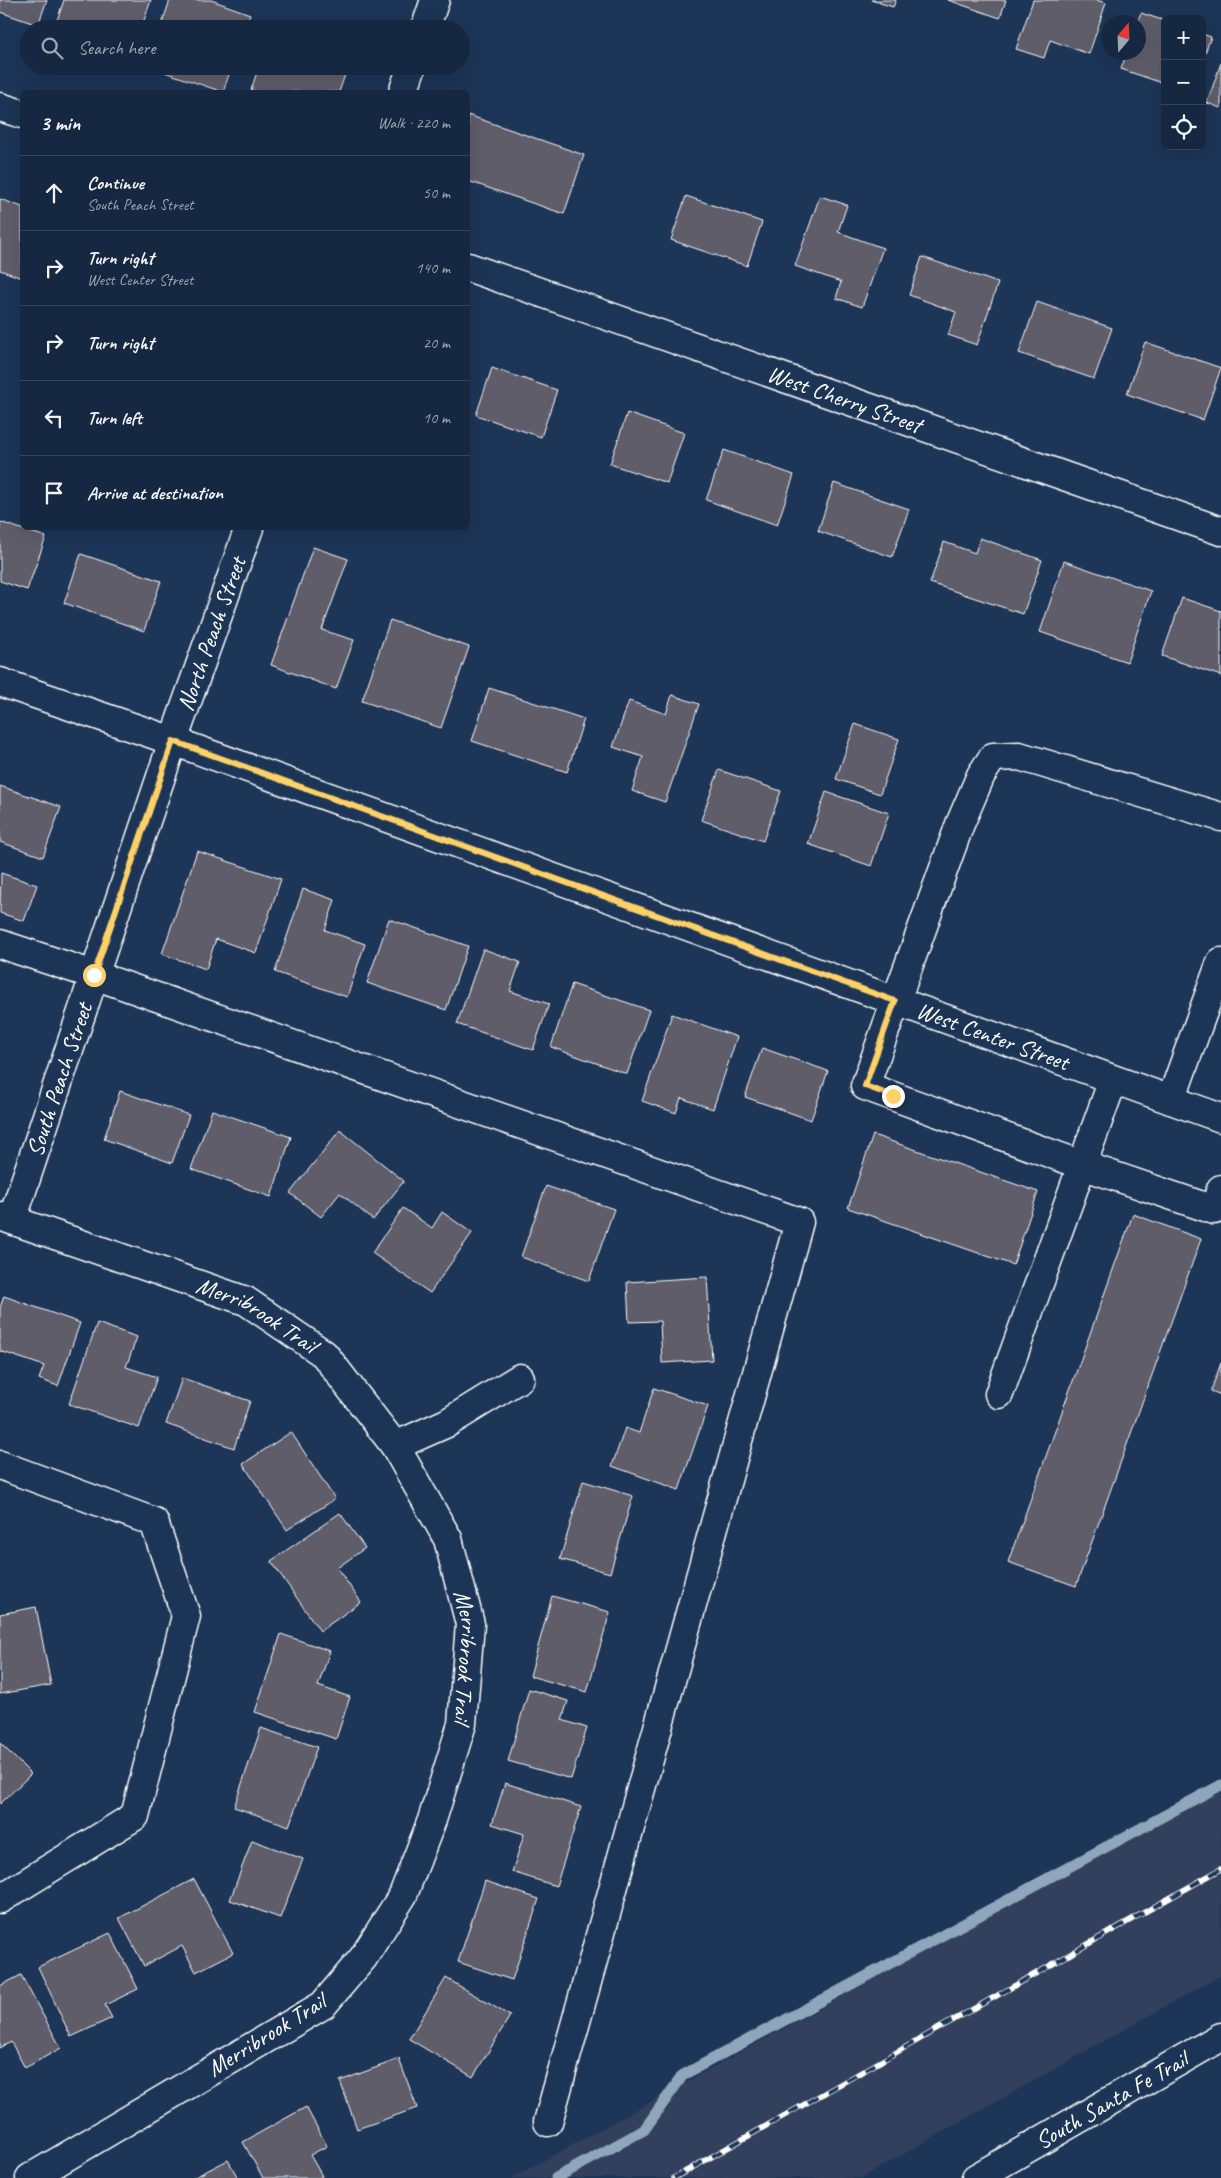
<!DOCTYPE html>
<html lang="en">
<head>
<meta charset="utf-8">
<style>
	body { margin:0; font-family:Caveat,sans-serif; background:#1f3048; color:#f1f3f6 }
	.controls { position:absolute; right:15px; top:15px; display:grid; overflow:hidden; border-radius:8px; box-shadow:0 5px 20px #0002 }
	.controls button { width:45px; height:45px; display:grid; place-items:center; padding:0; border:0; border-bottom:1px solid #35445a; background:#162841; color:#f1f3f6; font:25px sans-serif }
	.compass { position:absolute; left:1101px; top:15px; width:45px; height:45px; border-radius:50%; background:#162841; box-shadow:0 5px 20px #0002; rotate:19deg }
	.stop { position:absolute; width:15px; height:15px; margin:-11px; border:4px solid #ffd166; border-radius:50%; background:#fff }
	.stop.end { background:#ffd166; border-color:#fff; box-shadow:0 1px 5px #0008 }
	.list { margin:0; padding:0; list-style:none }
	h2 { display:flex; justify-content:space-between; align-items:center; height:65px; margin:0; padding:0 20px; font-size:21px }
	h2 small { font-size:16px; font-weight:400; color:#9ea6b1 }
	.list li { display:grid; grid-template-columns:32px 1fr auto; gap:15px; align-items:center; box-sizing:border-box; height:75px; padding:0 20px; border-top:1px solid #35445a }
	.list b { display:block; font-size:19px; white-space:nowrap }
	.list p { margin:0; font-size:16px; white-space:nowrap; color:#9ea6b1 }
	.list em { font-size:16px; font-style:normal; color:#9ea6b1 }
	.icon { flex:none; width:28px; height:28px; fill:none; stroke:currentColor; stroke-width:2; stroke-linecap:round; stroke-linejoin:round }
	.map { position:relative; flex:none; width:1221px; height:2178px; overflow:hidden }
	.search { position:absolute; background:#162841; box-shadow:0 5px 20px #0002; left:20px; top:20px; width:450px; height:55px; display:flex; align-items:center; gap:12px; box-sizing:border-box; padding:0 18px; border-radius:28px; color:#9ea6b1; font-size:19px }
	.panel { position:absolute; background:#162841; box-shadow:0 5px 20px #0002; left:20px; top:90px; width:450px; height:440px; border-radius:8px }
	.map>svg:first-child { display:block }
</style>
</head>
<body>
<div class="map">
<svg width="1221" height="2178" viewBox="0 0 1221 2178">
	<rect width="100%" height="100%" fill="#1d3557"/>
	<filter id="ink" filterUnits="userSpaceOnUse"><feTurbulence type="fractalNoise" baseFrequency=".02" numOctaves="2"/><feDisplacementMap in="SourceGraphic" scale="10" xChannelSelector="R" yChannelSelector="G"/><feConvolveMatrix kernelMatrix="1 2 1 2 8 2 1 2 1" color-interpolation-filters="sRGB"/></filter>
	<g filter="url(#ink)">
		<path fill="#31415d" d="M1221 1788V1975L861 2178H512Z"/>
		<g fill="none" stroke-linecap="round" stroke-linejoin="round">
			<path stroke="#8fa6bb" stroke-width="11" d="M556 2178 644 2130 683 2075 1221 1785"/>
		</g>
		<path fill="#5f5d6a" stroke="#fff" d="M0 0H47L38 25 0 12Z
			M64 0H151L141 29H113L99 24 98 29H54Z
			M170 0H211L250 14 245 29H160Z
			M871 0H896L893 7Z
			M948 0H1006L1000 18Z
			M1033 0H1096L1106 3 1089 54 1050 40 1044 58 1016 49Z
			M1141 13 1165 21V84L1121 69 1127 52H1138L1137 22Z
			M1202 34 1211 37 1202 61Z
			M1221 63V108L1207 103Z
			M147 66H232L223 92Z
			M259 66H348L339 92H258L251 90Z
			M468 115 584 155 564 214 468 181Z
			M686 196 762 222 747 266 671 240Z
			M820 196 847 205 838 232 883 248 862 307 836 298 841 282 795 266Z
			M0 199 22 207V278L0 270Z
			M922 257 998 283 977 345 948 335 956 312 909 295Z
			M1037 302 1112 328 1094 379 1019 353Z
			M1145 342 1221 368 1203 420 1127 394Z
			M492 368 557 390 541 437 476 415Z
			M627 413 684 433 667 483 610 464Z
			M724 450 794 475 777 525 706 500Z
			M834 483 909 509 892 557 818 531Z
			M0 522 46 537 27 590 0 581Z
			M980 538 1042 560 1023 614 930 583 944 542 975 553Z
			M313 547 348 559 322 630 354 640 336 689 271 665Z
			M81 554 161 581 144 631 64 603Z
			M1064 561 1151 591 1127 662 1040 632Z
			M1182 598 1221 611V676L1162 656Z
			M390 620 469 647 441 728 362 701Z
			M489 688 584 719 567 772 472 741Z
			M672 695 699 704 665 802 632 791 643 757 613 747 629 701 666 714Z
			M855 724 899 739 880 794 836 779Z
			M719 770 781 791 763 841 701 820Z
			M0 786 61 807 43 857 0 842Z
			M826 792 889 813 871 866 808 844Z
			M197 851 281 879 256 953 216 939 206 969 162 954Z
			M1 873 37 885 24 921 0 913Z
			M303 889 335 900 325 930 365 944 347 997 275 972Z
			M389 919 468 946 446 1010 367 983Z
			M483 949 520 962 510 991 549 1004 533 1050 457 1024Z
			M572 984 649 1010 627 1074 551 1047Z
			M672 1014 737 1037 713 1109 681 1098 676 1113 642 1101Z
			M762 1048 828 1071 811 1120 745 1097Z
			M120 1091 189 1115 172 1163 104 1139Z
			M212 1110 291 1137 271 1197 191 1169Z
			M340 1130 404 1181 373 1220 340 1193 321 1217 290 1193Z
			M873 1135 1038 1192 1013 1265 848 1208Z
			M546 1186 614 1209 589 1281 521 1257Z
			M403 1208 432 1228 442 1212 472 1233 430 1293 372 1253Z
			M1133 1214 1201 1239 1076 1586 1008 1562Z
			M707 1277 712 1360 662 1363 660 1321 629 1322 627 1282Z
			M4 1296 80 1323 58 1386 39 1379 44 1366 0 1351V1308Z
			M97 1323 137 1337 126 1367 157 1377 139 1428 69 1404Z
			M1221 1363V1395L1211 1391Z
			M182 1378 250 1401 234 1448 166 1424Z
			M654 1388 708 1406 679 1490 612 1466 625 1428 639 1433Z
			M291 1432 335 1499 287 1530 243 1464Z
			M583 1481 633 1496 610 1573 560 1559Z
			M340 1513 365 1548 337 1568 361 1602 320 1631 271 1561Z
			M552 1596 610 1612 587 1692 530 1676Z
			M36 1607 51 1685 0 1694V1614Z
			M281 1634 330 1651 318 1686 350 1697 336 1739 255 1712Z
			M529 1689 568 1701 562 1720 587 1728 571 1779 508 1761Z
			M261 1728 317 1747 289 1826 234 1807Z
			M0 1743 31 1774 0 1804Z
			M505 1783 581 1807 556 1886 512 1872 524 1834 492 1824Z
			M252 1840 303 1859 280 1918 230 1900Z
			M194 1879 233 1953 196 1972 182 1946 144 1966 119 1918Z
			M485 1881 539 1899 512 1980 458 1962Z
			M110 1933 138 1989 105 2005 112 2018 71 2037 38 1967Z
			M21 1975 61 2048 25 2068 11 2042 0 2048V1986Z
			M446 1978 510 2016 473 2077 409 2039Z
			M399 2059 417 2108 357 2129 340 2081Z
			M306 2107 327 2146 310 2155 322 2176 318 2178H263L243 2142Z
			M228 2160 238 2178H193Z"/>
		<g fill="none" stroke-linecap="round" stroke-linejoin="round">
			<g stroke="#fff" stroke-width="31">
				<g id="minor">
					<path d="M425 29 435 0"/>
					<path d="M403 92 412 66"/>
					<path d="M0 107 22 114"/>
					<path id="s1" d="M468 267 1221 531"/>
					<path id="s2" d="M0 682 173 741 1221 1118"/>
					<path d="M1221 817 1019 756 993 757 981 775 960 824 865 1086 1082 1165 1214 1210 1221 1189"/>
					<path d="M0 944 94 975 799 1222 548 2122"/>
					<path d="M1171 1100 1221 962"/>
					<path id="s3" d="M0 1216 246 1301 324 1354 395 1446 448 1539 470 1624 462 1724 432 1820 403 1895 363 1958 323 2005 30 2178"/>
					<path id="s4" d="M12 1220 173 741 249 528"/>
					<path d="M999 1394 1113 1080"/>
					<path d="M395 1446 447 1423 520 1378"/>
					<path d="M0 1465 154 1522 186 1616 135 1816 0 1899"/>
					<path id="s5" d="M976 2178 1221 2037"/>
				</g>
			</g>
			<use href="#minor" stroke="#1d3557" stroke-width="28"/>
			<g stroke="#fff" stroke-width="5.5">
				<path id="rail" d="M674 2178 1221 1869"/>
			</g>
			<use href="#rail" stroke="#1d3557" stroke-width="4" stroke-dasharray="11" stroke-linecap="butt"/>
		</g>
	</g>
	<g fill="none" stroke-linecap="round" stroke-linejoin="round" filter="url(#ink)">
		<path stroke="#ffd166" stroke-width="6" d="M94 975 173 741 895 1001 865 1086 893 1096"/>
	</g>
	<g text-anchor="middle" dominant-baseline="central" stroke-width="4.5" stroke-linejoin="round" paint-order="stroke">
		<g font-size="24" fill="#fff" stroke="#1d3557">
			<text stroke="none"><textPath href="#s1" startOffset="399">West Cherry Street</textPath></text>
			<text stroke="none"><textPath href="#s4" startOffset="619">North Peach Street</textPath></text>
			<text stroke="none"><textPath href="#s2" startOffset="1054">West Center Street</textPath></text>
			<text stroke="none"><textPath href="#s4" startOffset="148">South Peach Street</textPath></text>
			<text stroke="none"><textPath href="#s3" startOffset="276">Merribrook Trail</textPath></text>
			<text stroke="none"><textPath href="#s3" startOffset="698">Merribrook Trail</textPath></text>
			<text transform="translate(266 2035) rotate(-32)">Merribrook Trail</text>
			<text stroke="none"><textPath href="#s5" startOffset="156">South Santa Fe Trail</textPath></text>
		</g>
	</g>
</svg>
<div class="controls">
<button>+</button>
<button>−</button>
<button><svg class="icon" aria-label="locate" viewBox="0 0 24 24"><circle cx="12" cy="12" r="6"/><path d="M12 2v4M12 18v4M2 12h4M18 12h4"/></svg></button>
</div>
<svg class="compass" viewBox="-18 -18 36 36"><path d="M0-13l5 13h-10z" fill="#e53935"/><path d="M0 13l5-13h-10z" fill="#9ea6b1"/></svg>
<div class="stop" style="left:94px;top:975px"></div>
<div class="stop end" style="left:893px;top:1096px"></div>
<div class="search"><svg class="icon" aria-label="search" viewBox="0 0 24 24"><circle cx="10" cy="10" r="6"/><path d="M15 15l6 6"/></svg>Search here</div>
<section class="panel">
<h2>3 min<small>Walk · 220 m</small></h2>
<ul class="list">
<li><svg class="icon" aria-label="ahead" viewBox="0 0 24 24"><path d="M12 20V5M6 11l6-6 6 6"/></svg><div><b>Continue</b><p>South Peach Street</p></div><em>50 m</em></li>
<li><svg class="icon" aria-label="right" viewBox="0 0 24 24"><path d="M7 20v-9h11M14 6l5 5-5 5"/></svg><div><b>Turn right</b><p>West Center Street</p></div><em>140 m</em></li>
<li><svg class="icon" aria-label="right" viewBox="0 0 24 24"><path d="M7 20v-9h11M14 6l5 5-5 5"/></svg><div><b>Turn right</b></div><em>20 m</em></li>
<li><svg class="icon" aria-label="left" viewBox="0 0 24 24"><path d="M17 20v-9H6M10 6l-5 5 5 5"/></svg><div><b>Turn left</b></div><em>10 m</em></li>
<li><svg class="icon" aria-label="arrive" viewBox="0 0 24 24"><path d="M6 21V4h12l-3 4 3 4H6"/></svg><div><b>Arrive at destination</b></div></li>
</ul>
</section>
</div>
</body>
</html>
